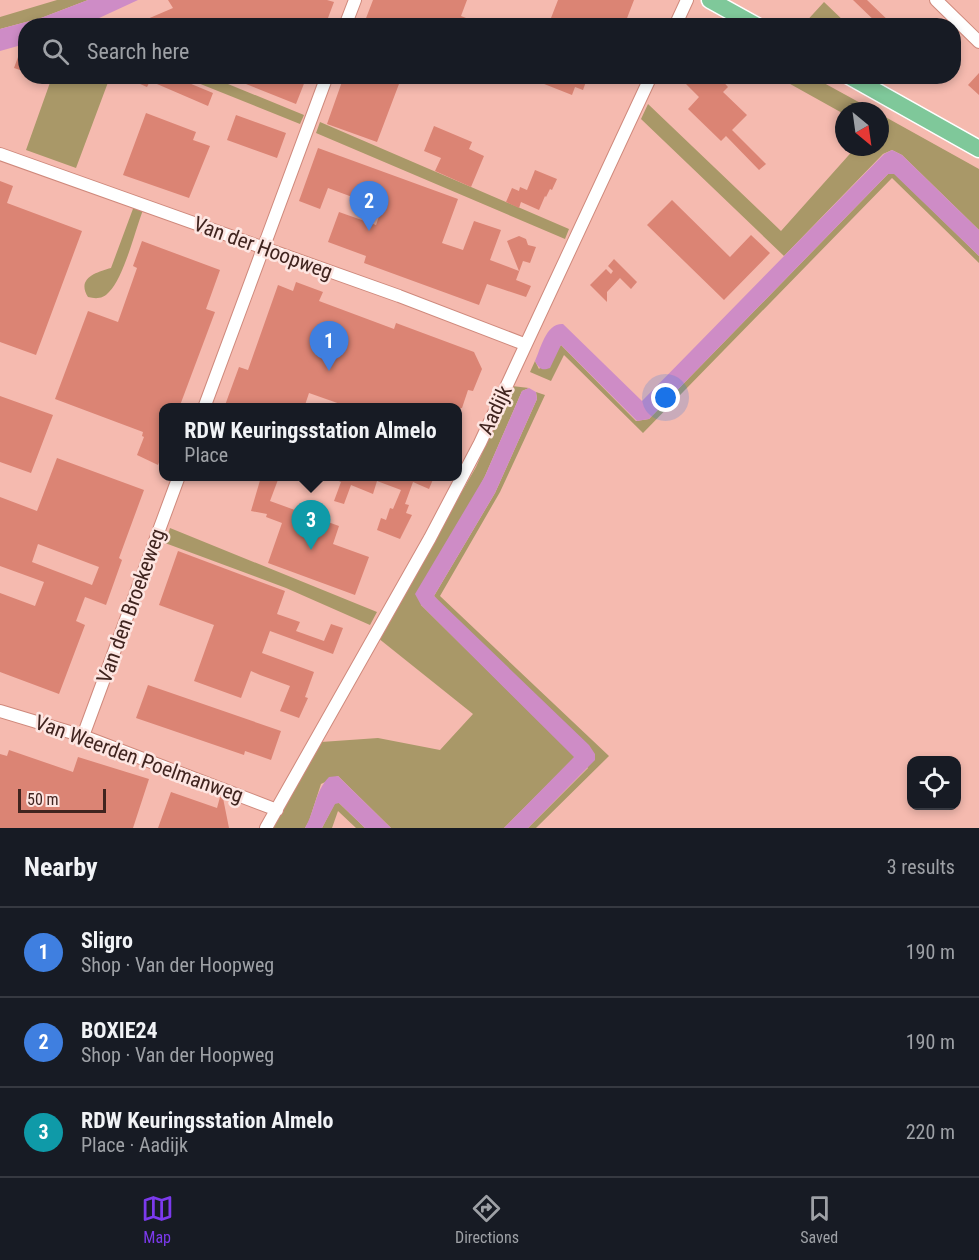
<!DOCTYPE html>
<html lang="en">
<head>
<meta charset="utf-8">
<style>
	body { margin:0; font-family:"Roboto Condensed",sans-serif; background:#242831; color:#f1f3f6 }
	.controls { position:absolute; right:18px; bottom:18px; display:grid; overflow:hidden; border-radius:12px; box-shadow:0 3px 9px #0003 }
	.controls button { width:54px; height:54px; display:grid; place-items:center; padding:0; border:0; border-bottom:2px solid #363941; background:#171b24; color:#f1f3f6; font:30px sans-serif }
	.compass { position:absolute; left:835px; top:102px; width:54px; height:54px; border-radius:50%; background:#171b24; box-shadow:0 3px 9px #0003; rotate:151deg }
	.scale { position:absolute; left:18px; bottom:15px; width:88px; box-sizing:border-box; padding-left:6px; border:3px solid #40241f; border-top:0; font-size:16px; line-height:21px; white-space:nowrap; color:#40241f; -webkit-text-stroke:4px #fde5e1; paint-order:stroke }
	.you { position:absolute; left:666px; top:398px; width:21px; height:21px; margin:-15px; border:4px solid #fff; border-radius:50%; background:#1a73e8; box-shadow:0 0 0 9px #1a73e833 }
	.badge { display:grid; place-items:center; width:39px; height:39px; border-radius:50%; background:#7c3aed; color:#fff; font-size:20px; font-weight:700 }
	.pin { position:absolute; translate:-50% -50px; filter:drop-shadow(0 2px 3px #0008) }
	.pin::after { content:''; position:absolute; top:32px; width:21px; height:18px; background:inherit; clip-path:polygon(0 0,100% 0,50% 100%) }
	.popup { position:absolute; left:159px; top:403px; width:303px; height:78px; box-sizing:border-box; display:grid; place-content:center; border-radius:12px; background:#171b24; filter:drop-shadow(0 2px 4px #0005); font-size:20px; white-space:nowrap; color:#9ea1a6 }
	.popup b { font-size:22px; color:#f1f3f6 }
	.popup::after { content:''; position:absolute; left:50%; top:100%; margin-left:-12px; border:12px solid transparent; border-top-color:#171b24 }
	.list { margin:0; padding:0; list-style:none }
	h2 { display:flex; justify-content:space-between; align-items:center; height:78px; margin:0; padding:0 24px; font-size:26px }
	h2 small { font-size:20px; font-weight:400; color:#9ea1a6 }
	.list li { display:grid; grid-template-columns:39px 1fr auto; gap:18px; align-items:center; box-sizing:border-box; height:90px; padding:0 24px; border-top:2px solid #363941 }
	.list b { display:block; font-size:22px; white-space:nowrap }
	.list p { margin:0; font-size:20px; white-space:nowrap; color:#9ea1a6 }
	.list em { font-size:20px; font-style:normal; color:#9ea1a6 }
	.icon { flex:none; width:33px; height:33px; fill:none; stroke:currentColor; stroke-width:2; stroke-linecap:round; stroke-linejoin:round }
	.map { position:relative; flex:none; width:979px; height:828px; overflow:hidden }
	.search { position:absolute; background:#171b24; box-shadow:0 3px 9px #0003; left:18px; right:18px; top:18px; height:66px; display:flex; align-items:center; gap:15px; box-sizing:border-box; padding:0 21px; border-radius:24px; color:#9ea1a6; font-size:22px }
	.sheet { height:348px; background:#171b24 }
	nav { display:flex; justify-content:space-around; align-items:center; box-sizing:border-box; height:84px; border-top:2px solid #363941; background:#171b24; font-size:16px; color:#9ea1a6 }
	nav a { display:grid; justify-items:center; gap:3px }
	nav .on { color:#7c3aed }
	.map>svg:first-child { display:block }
</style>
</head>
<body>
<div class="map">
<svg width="979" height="828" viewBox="0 0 979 828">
	<rect width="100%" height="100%" fill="#f5baaf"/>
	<path fill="#a99868" d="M57 0H88L41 18 0 29V17Z
		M824 2 848 25H803Z
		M52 77H110L76 168 26 150Z
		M183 77H211L304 115 300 124Z
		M786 77H813L875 111H844V114L783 80Z
		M648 104 781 231 856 147H880V114L979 169V230L902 155 892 150 883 154 784 256 641 119Z
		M320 122 569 229 565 239 316 133Z
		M894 173 979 256V263L892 178 643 433 564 355 551 381 530 372 535 361 539 369 561 345 636 421 649 419 888 174Z
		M134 206 143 210C135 231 124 277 109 292 103 299 96 299 88 297 76 278 97 272 111 268Z
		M512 386 529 388 522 391 485 476 421 605 575 757 504 828H391L338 776 321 784 309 821 305 828H272L321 742 378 738 440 750 473 714 378 638 476 467Z
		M536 392 545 395 500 492 440 596 609 756 536 828H528L588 768 434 596 495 493 537 399Z
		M170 528 377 612 370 625 286 588 165 543Z
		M335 803H339L365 828H356L338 811 332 828H322Z"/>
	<path fill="#ce8cc6" d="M88 0H138L84 25 26 26 25 44 0 51V29L41 18Z
		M892 150 902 155 979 230V256L894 174H888L649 419 637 421 561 345 550 368C542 371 539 369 535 361 541 348 546 323 563 324L642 401 884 154Z
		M529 388 536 392 537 399 495 493 434 596 589 745 595 754V760L528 828H504L574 757 421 605 415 594 485 476 522 391Z
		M338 776 391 828H365L339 803 335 804 322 828H305C315 811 315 791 329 777Z"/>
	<path fill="#db8474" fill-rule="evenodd" d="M168 0H327L334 2 325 26H131L173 8Z
		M373 0H467L461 16 466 18 463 26H363Z
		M558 0H634L624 26H573L551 18Z
		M853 0H867L894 26H880Z
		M18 57 26 60V72L14 68Z
		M979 73V95L968 85Z
		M122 76H172L213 93 208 106 150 81 147 87Z
		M226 76H307L296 104Z
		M344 76H402L377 142 327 124Z
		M524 76H588L583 90 575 87 572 95Z
		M694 76H702L712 84 719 77 728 87 723 92 747 115 732 130 766 164 759 170 726 136 721 141 688 109 699 97 686 84Z
		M146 113 196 132 193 140 210 146 189 198 123 175Z
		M236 115 286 133 277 158 227 140Z
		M434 126 472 142 469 149 484 156 471 187 435 171 441 158 424 151Z
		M318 148 458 199 442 243 463 250 474 221 501 230 490 260 519 271 507 241 519 236 526 239 528 245 536 247 530 263 523 261 516 280 531 286 526 297 487 284 479 305 364 263 366 256 328 242 339 212 376 225 382 208 328 188 320 209 299 201Z
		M535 170 557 179 552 190 550 189 546 197 545 196 539 210 521 202 519 208 506 202 512 188 519 191 520 187 527 190Z
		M0 181 13 186 7 203 82 231 36 355 0 342Z
		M672 200 730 257 751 235 770 253 724 300 647 225Z
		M142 241 220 270 206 309 215 312 179 408H164V449L158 465 137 455 144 437 142 436 143 432 55 399 88 311 118 322 137 268 133 266Z
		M614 259 637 282 631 289 620 278 607 292V302L590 285 606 269 611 274 613 271 608 266Z
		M296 282 323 292 319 301 394 329 396 323 474 352 482 369 473 391 468 390 462 408H342L343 405 309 393 304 408H224L239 367 248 370 278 285 293 291Z
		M0 396 53 415 31 473 0 462Z
		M57 458 144 490 119 558 122 560 106 605 85 597 76 621 85 625 59 694 0 672V593L35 606 44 582 0 566V497L37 511ZM38 544 99 567 92 585 32 562Z
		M261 477H279L270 501 339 526 333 544 369 557 355 595 268 563 282 523 266 517 267 514 251 511Z
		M330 477H434L429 489 413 482 405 504 409 505 406 513 412 515 400 539 377 530 381 518 386 520 390 508 393 509 401 490 377 481 373 494 351 485 344 504 334 501 341 482Z
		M178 551 285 591 277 614 300 622 296 631 324 641 331 624 343 628 333 654 270 631 262 653 314 672 305 697 308 698 299 718 280 711 290 686 260 675 251 671 241 698 194 681 214 625 159 605Z
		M148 685 281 731 271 760 245 751 244 755 136 718Z
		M9 750 73 772 78 757 149 779 133 828H0V754L7 756Z
		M171 792 217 808 220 797 223 798 229 828H158Z"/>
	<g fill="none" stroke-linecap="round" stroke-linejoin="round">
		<g stroke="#cf897c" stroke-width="14">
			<path id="minor" d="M936 0 979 42
				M345 26 355 0
				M675 26 687 0
				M0 154 399 296 524 344
				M204 408 327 76
				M0 711 83 736 277 810
				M83 736 179 476
				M266 828 430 538 480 443 651 76"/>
		</g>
		<g stroke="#fff" stroke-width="19">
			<path id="major" d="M710 0 757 26
				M849 76 979 149"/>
		</g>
		<use href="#minor" stroke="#fff" stroke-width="12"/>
		<use href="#major" stroke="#7fc89a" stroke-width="16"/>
	</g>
	<g text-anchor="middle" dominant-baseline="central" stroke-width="5" stroke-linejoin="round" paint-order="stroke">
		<g font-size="21" fill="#40241f" stroke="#fde5e1">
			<text transform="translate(263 248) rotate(20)">Van der Hoopweg</text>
			<text transform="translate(495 410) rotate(-65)">Aadijk</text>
			<text transform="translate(131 606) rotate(-70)">Van den Broekeweg</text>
			<text transform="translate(139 759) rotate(20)">Van Weerden Poelmanweg</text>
		</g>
	</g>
</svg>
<div class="controls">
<button><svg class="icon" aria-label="locate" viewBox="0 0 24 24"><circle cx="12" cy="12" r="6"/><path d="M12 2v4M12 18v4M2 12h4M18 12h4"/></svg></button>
</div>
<svg class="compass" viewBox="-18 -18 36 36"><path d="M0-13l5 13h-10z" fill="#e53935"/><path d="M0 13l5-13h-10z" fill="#9ea1a6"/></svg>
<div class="scale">50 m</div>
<div class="you"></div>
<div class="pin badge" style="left:329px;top:371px;background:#3f7fe0">1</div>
<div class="pin badge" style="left:369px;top:231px;background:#3f7fe0">2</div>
<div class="pin badge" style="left:311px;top:550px;background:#0f9aa8">3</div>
<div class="popup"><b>RDW Keuringsstation Almelo</b>Place</div>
<div class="search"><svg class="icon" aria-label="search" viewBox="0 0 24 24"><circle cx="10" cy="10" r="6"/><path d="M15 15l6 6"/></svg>Search here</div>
</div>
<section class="sheet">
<h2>Nearby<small>3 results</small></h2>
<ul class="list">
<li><span class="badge" style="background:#3f7fe0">1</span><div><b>Sligro</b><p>Shop · Van der Hoopweg</p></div><em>190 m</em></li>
<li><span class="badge" style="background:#3f7fe0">2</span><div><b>BOXIE24</b><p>Shop · Van der Hoopweg</p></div><em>190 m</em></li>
<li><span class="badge" style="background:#0f9aa8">3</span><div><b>RDW Keuringsstation Almelo</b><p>Place · Aadijk</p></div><em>220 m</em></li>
</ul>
</section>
<nav>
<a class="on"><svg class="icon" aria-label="map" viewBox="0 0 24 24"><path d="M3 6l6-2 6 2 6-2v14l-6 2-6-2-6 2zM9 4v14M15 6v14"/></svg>Map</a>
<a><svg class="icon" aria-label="directions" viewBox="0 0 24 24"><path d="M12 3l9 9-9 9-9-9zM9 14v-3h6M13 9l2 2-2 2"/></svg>Directions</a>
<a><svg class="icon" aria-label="saved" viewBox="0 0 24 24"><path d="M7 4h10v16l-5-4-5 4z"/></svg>Saved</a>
</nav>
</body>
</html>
